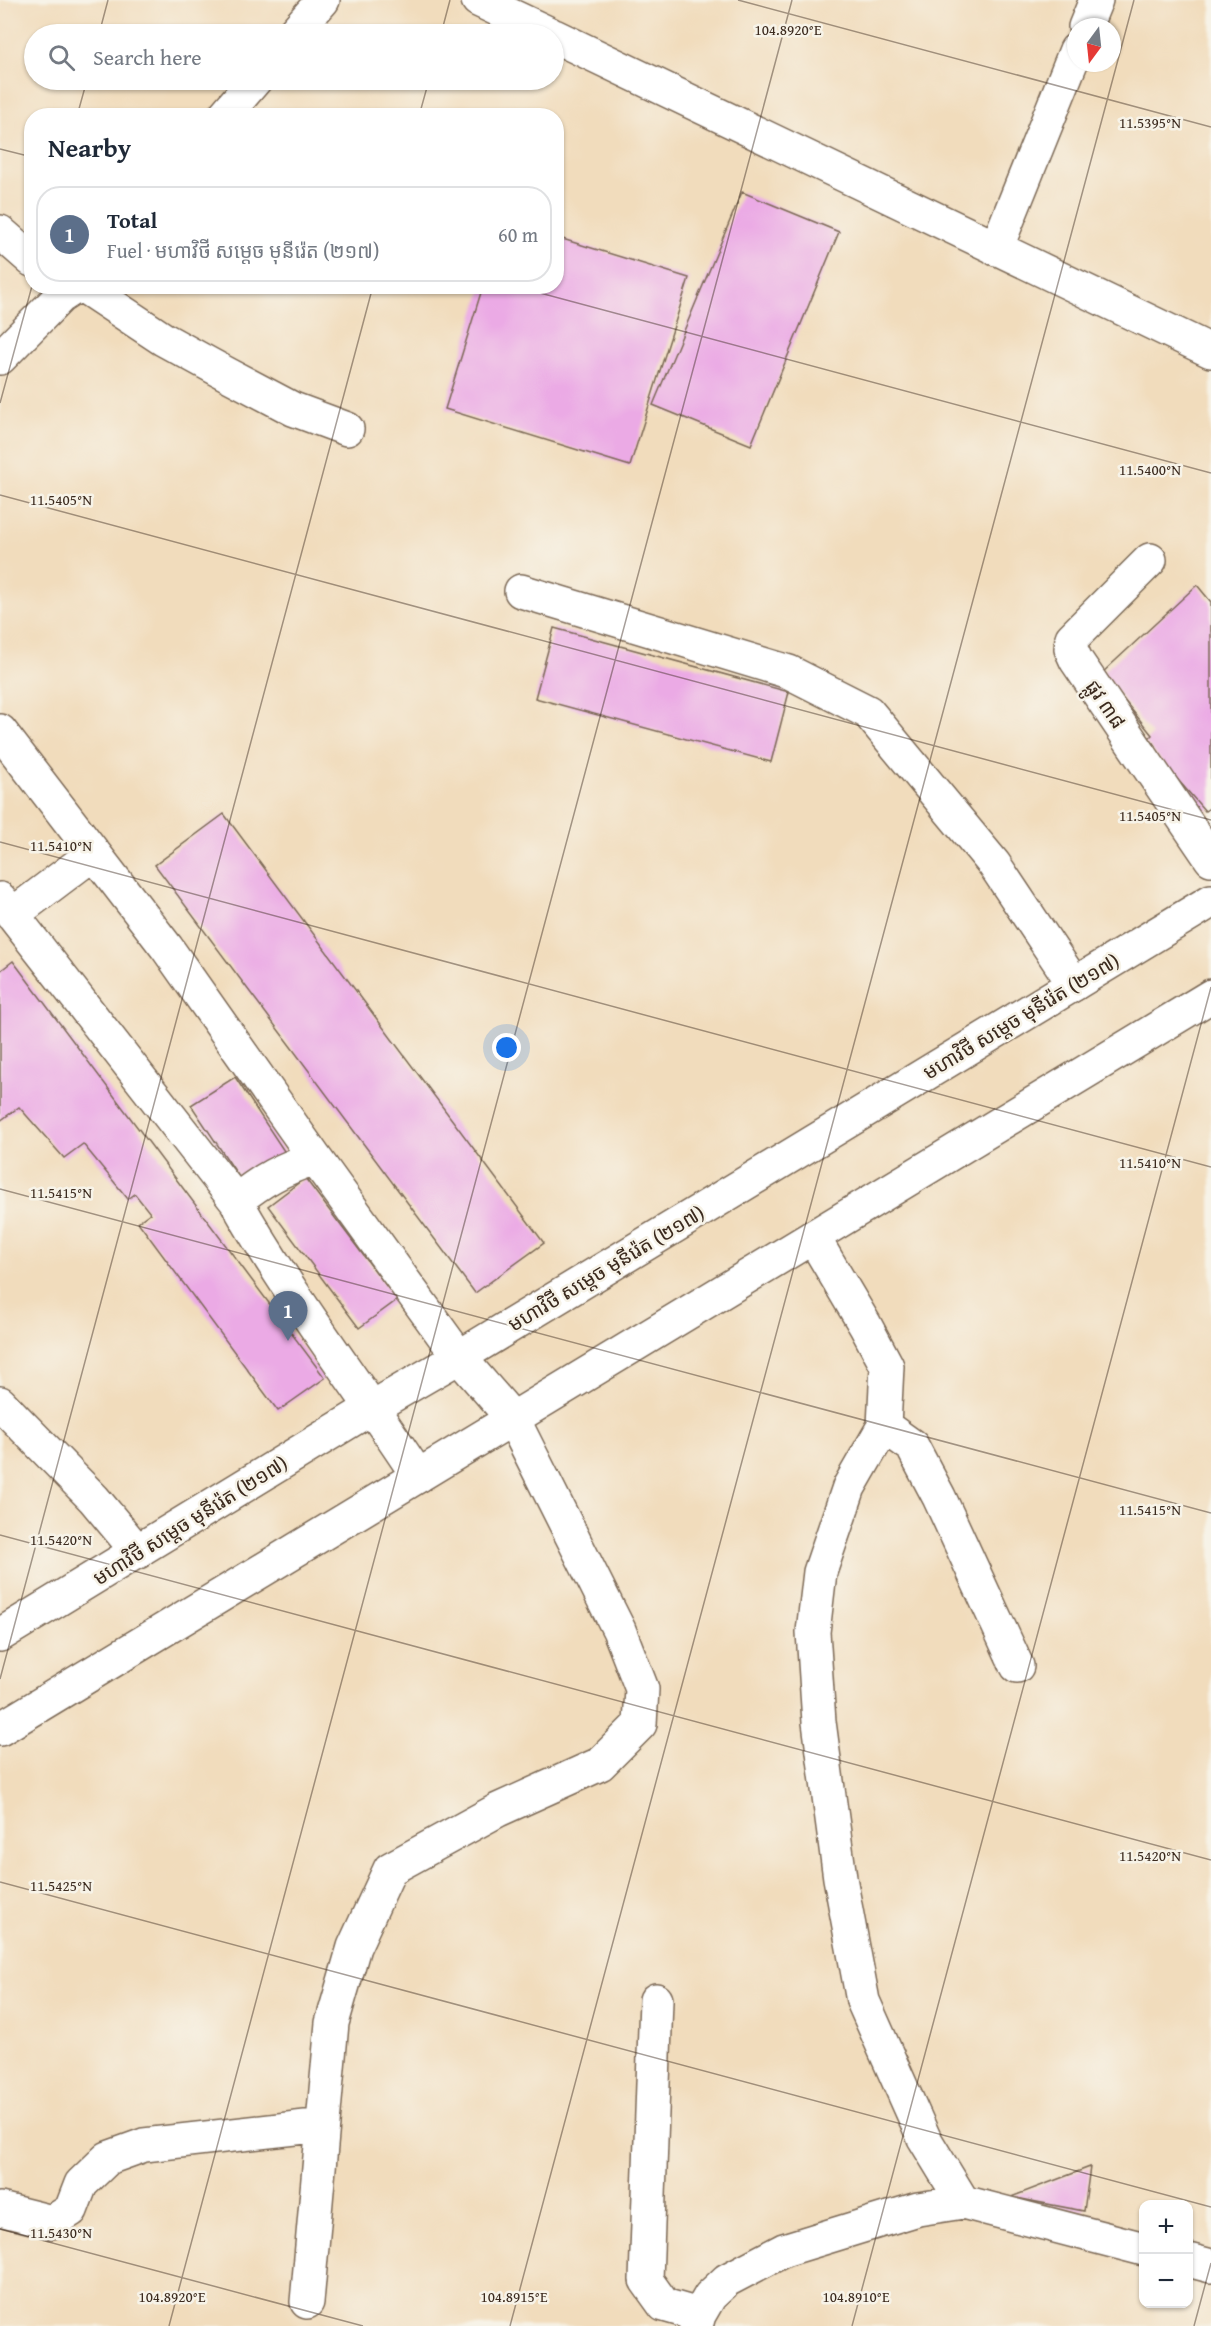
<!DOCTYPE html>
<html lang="en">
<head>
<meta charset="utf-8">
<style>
	body { margin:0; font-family:"Gentium Book Plus","Noto Sans Khmer",serif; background:#f6f6f7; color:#1f2937 }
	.controls { position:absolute; right:18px; bottom:18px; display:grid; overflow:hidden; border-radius:12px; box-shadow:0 2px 4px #0004 }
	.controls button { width:54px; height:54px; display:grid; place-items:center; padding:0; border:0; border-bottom:2px solid #e0e1e3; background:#fff; color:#1f2937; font:30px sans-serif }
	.compass { position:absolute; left:1067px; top:18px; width:54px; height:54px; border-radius:50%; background:#fff; box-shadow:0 2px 4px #0004; rotate:195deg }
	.you { position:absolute; left:507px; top:1048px; width:21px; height:21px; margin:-15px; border:4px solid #fff; border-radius:50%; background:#1a73e8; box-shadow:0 0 0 9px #1a73e833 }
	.badge { display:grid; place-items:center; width:39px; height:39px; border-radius:50%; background:#ea580c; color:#fff; font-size:20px; font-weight:700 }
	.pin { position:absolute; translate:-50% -50px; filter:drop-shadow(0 2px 3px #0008) }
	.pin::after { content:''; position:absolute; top:32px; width:21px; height:18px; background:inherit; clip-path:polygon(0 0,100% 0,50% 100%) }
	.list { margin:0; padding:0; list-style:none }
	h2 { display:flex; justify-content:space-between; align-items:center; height:78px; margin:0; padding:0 24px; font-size:26px }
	h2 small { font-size:20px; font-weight:400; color:#747a83 }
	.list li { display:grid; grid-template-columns:39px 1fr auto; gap:18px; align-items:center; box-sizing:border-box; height:96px; margin:0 12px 12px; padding:0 12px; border:2px solid #e0e1e3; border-radius:24px }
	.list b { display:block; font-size:22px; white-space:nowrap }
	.list p { margin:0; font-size:20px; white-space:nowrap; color:#747a83 }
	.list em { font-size:20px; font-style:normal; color:#747a83 }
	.icon { flex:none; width:33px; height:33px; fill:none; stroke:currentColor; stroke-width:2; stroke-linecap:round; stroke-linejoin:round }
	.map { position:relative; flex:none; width:1211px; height:2326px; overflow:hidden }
	.search { position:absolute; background:#fff; box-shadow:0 2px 4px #0004; left:24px; top:24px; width:540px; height:66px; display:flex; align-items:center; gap:15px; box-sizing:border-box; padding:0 21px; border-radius:33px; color:#747a83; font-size:22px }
	.panel { position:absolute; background:#fff; box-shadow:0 2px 4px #0004; left:24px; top:108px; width:540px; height:186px; border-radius:24px }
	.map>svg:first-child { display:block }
</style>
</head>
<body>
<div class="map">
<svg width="1211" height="2326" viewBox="0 0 1211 2326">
	<rect width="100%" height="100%" fill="#f7f3e8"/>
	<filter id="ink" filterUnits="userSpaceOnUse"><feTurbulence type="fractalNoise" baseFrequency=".0167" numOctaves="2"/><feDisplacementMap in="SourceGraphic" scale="12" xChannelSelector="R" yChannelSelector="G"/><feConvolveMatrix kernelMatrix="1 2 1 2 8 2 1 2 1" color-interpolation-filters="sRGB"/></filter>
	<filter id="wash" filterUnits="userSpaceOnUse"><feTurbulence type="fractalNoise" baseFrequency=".008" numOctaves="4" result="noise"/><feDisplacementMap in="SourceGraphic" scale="24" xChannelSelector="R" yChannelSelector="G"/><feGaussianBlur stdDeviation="1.35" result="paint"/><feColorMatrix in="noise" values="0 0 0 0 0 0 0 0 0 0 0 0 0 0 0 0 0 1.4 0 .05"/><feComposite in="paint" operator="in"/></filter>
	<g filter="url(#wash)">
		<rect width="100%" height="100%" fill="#f1dcbc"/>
		<g id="blocks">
			<path fill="#ebaae5" d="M742 192 839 232 751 445 653 405Z
				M556 237 689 278 630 466 445 409 483 286H556Z
				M1197 585 1211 602V807L1205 811 1145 742 1152 735 1102 673Z
				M554 628 789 692 771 762 535 698Z
				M224 814 544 1243 475 1293 155 865Z
				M13 961 325 1378 278 1411 138 1222 150 1213 135 1194 128 1199 83 1144 64 1158 19 1107 0 1121V971Z
				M235 1077 286 1154 243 1183 191 1105Z
				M305 1178 397 1300 359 1328 268 1206Z
				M1090 2167 1084 2211 1011 2197Z"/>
		</g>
	</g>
	<g filter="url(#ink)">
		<use href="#blocks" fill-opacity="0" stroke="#7b6855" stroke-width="1.5"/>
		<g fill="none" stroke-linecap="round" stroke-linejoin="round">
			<g stroke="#7b6855" stroke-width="36">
				<path id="minor" d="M478 0 550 34
					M1085 27 1096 0
					M293 34 323 0
					M554 36 1211 351
					M224 116 255 80
					M0 232 32 260
					M996 249 1076 50
					M83 286 163 339 225 373 293 409 347 429
					M0 358 60 297 77 286
					M1150 560 1072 638 1071 649 1076 660 1211 859
					M521 591 789 672 868 712 994 864 1074 984
					M0 731 167 948 315 1158
					M0 899 236 1201
					M12 915 94 853
					M813 1237 865 1325 887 1366 884 1426 849 1487 820 1572 813 1632 819 1722 840 1878 863 2001 924 2138 963 2202
					M0 1403 94 1499 138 1552
					M884 1426 912 1446 939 1497 1017 1666
					M656 2000 646 2280 664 2305 699 2315
					M0 2209 52 2222 71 2210 81 2184 108 2158 144 2145 323 2125
					M1188 2260 1211 2266
					M307 2302 332 2023 354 1947 390 1869 498 1810 600 1764 640 1724 642 1689 619 1630 513 1419 459 1357 315 1158C282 1169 263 1179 236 1201 290 1297 358 1384 418 1476
					M696 2326 699 2315 710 2296 727 2280 784 2250 918 2209 963 2202 1144 2249"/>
			</g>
			<g stroke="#7b6855" stroke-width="36">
				<path id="major" d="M0 1635 373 1407 459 1357 1211 901
					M0 1729 1211 996"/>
			</g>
			<use href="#minor" stroke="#fff" stroke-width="33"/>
			<use href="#major" stroke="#fff" stroke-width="33"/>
		</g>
	</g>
	<path fill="none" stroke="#3b2a1e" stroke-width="1.5" stroke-opacity="0.45" d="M738 0 1211 127M99 34 108 0M441 34 450 0M77 116 87 80M419 116 429 80M0 149 32 157M514 286 1211 473M0 403 32 286M0 495 1211 820M0 842 1211 1167M0 1189 1211 1513M0 1535 1211 1860M0 1679 373 286M0 1882 1211 2207M0 2229 363 2326M169 2326 792 0M510 2326 1134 0M852 2326 1211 987M1194 2326 1211 2263"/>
	<g text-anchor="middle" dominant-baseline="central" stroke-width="5" stroke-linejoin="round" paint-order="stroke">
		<g font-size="20" fill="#3b2a1e" stroke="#f7f3e8">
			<text transform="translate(1106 704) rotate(56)">ផ្លូវ ៣៨</text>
			<text transform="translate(1021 1016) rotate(-31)">មហាវិថី សម្តេច មុនីរ៉េត (២១៧)</text>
			<text transform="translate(606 1268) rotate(-31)">មហាវិថី សម្តេច មុនីរ៉េត (២១៧)</text>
			<text transform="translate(190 1520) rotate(-32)">មហាវិថី សម្តេច មុនីរ៉េត (២១៧)</text>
		</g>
	</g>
	<g font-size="15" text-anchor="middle" fill="#3b2a1e" stroke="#f7f3e8" stroke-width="5" stroke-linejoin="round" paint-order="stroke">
		<text x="788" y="35">104.8920°E</text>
		<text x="1150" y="128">11.5395°N</text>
		<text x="1150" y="475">11.5400°N</text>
		<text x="61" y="505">11.5405°N</text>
		<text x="1150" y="821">11.5405°N</text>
		<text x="61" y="851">11.5410°N</text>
		<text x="1150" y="1168">11.5410°N</text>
		<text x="61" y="1198">11.5415°N</text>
		<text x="1150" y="1515">11.5415°N</text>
		<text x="61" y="1545">11.5420°N</text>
		<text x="1150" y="1861">11.5420°N</text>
		<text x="61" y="1891">11.5425°N</text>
		<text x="61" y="2238">11.5430°N</text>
		<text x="172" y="2302">104.8920°E</text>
		<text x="514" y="2302">104.8915°E</text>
		<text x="856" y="2302">104.8910°E</text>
	</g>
</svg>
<div class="controls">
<button>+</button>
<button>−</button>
</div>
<svg class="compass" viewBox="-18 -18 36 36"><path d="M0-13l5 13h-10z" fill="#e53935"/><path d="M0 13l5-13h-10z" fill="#747a83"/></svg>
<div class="you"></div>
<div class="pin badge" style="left:288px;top:1341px;background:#5c6f8a">1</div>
<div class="search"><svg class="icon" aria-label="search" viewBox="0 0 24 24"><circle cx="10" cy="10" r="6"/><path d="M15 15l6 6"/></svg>Search here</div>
<section class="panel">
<h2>Nearby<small></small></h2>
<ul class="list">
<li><span class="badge" style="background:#5c6f8a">1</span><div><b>Total</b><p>Fuel · មហាវិថី សម្តេច មុនីរ៉េត (២១៧)</p></div><em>60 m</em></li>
</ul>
</section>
</div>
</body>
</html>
